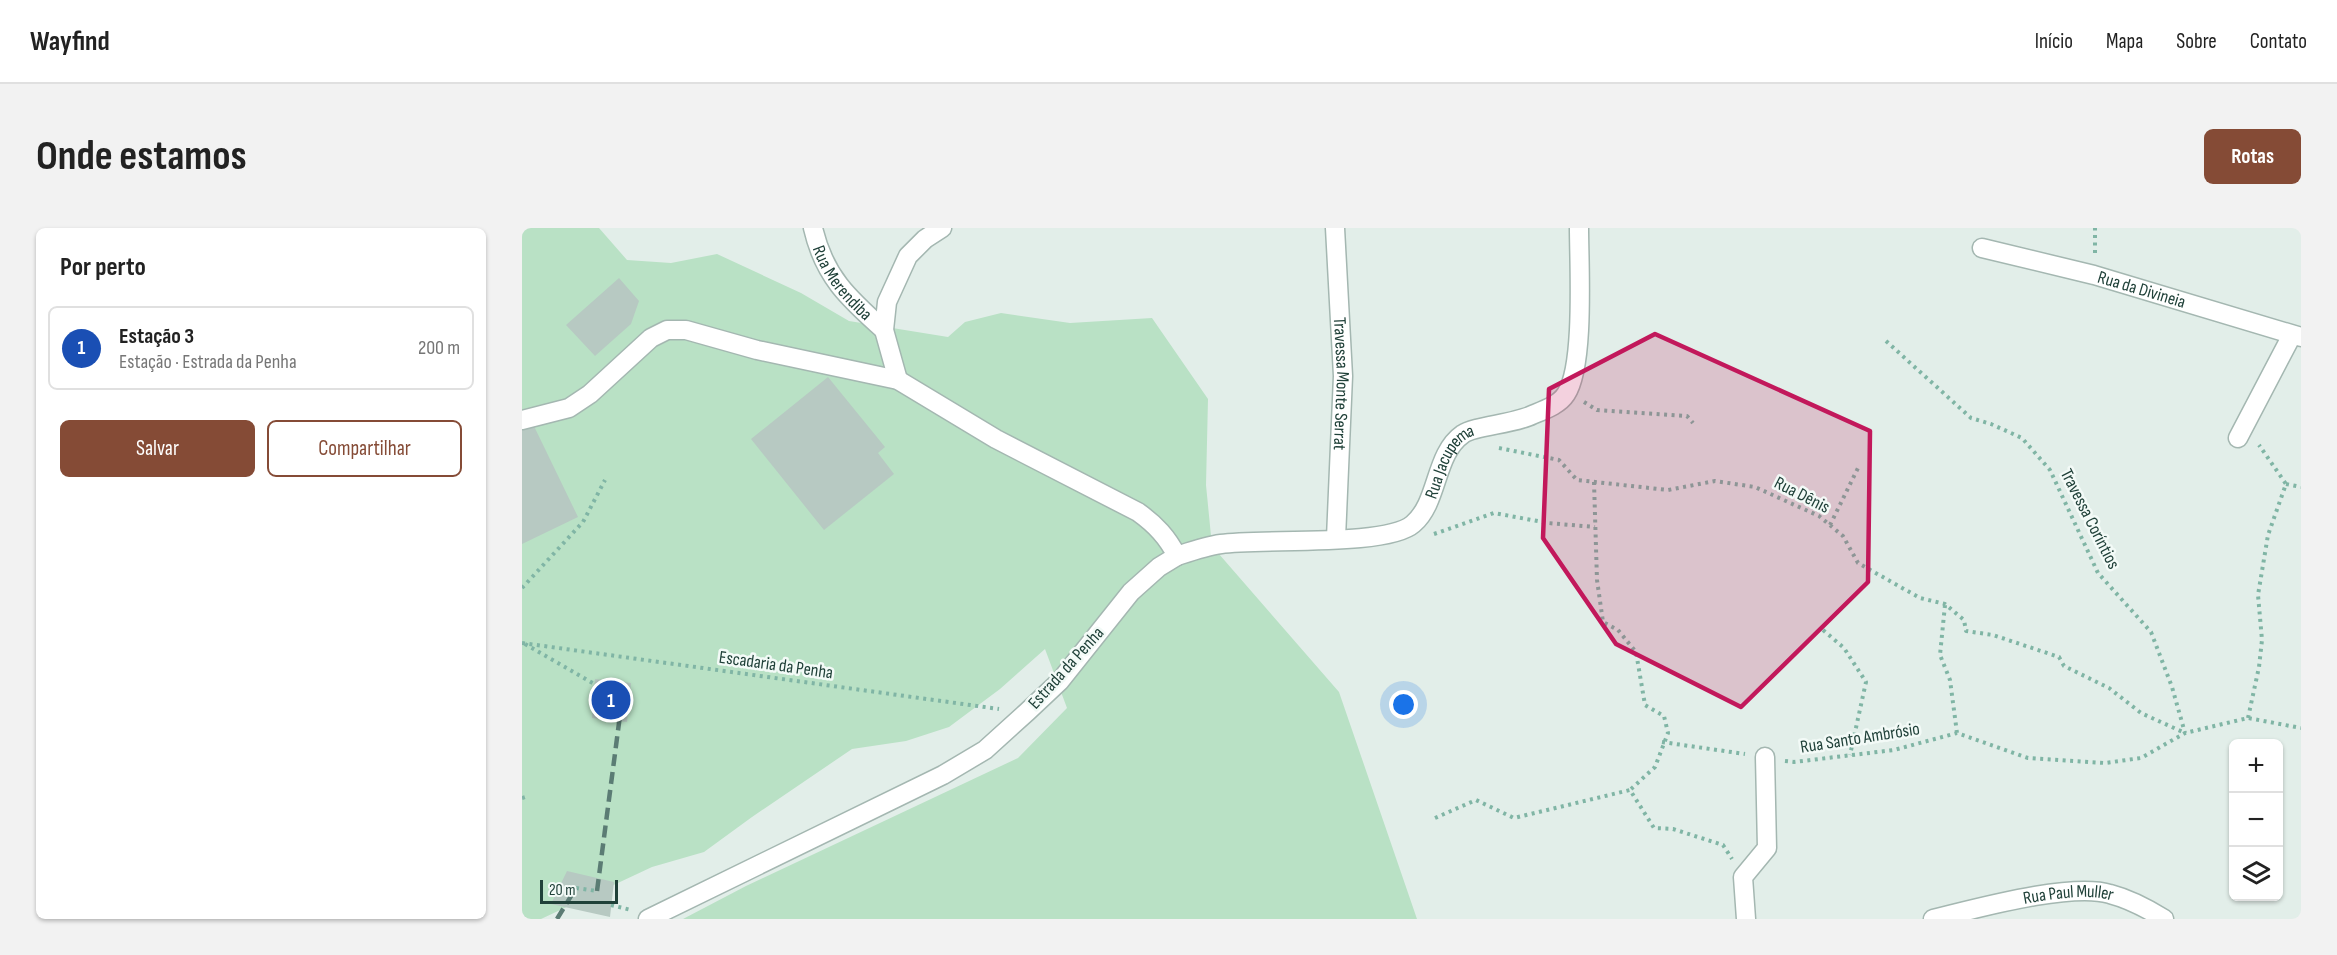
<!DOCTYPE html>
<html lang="pt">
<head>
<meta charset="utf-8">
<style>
	body { margin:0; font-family:"Sofia Sans Condensed",sans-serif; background:#f2f2f2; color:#222 }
	.controls { position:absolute; right:18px; bottom:18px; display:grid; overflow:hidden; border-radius:9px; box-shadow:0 2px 4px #0004 }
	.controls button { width:54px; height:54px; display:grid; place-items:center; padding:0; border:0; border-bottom:2px solid #e0e0e0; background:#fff; color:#222; font:30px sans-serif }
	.scale { position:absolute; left:18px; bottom:15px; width:78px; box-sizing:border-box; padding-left:6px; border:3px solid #204139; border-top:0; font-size:16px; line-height:21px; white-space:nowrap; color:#204139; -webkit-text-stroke:4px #f3faf7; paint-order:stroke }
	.you { position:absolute; left:882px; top:477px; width:21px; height:21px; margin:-15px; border:4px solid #fff; border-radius:50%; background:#1a73e8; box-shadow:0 0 0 9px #1a73e833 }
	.badge { display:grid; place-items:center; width:39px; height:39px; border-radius:50%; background:#854b36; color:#fff; font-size:20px; font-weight:700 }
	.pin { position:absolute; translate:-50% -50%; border:3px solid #fff; box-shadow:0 2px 6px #0006 }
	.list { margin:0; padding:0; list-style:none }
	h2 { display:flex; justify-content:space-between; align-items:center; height:78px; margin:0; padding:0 24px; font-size:26px }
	h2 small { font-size:20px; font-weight:400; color:#767676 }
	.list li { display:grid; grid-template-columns:39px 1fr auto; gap:18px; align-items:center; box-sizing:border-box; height:84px; margin:0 12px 12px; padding:0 12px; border:2px solid #e0e0e0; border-radius:9px }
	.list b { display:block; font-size:22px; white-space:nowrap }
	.list p { margin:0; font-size:20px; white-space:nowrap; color:#767676 }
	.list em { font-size:20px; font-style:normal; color:#767676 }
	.actions { display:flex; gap:12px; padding:18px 24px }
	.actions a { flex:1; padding:14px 0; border:2px solid #854b36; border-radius:9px; text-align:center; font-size:21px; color:#854b36 }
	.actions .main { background:#854b36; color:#fff }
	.icon { flex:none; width:33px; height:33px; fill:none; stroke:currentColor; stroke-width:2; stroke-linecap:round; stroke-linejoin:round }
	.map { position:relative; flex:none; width:1779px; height:691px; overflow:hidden; border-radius:9px }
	header { display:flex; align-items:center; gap:36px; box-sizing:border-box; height:84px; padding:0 30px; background:#fff; border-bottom:2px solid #e0e0e0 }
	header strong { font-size:28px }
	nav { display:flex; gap:33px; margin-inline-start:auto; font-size:21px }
	.intro { display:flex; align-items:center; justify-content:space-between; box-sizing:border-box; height:144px; padding:0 36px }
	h1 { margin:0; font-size:42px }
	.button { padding:15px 27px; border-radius:9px; background:#854b36; color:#fff; font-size:21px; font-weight:700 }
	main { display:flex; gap:36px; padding:0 36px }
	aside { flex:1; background:#fff; border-radius:9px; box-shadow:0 2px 4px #0004 }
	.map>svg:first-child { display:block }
</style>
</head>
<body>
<header>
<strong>Wayfind</strong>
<nav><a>Início</a><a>Mapa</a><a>Sobre</a><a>Contato</a></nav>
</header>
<div class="intro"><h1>Onde estamos</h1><a class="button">Rotas</a></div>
<main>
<aside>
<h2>Por perto<small></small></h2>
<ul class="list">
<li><span class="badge" style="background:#1a4fb4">1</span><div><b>Estação 3</b><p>Estação · Estrada da Penha</p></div><em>200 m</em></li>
</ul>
<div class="actions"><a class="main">Salvar</a><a>Compartilhar</a></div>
</aside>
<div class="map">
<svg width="1779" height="691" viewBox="0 0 1779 691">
	<rect width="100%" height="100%" fill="#e2eee9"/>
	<path fill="#b9e1c5" d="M0 0H77L105 32 149 35 195 26 279 65 327 93 426 109 443 94 479 85 548 95 630 90 686 171 684 257 690 318 817 464 895 691H161L224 658 496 530 545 480 523 421 478 461 427 499 384 513 330 521 230 589 182 624 130 639 19 691H0Z"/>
	<path fill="#b7c9c2" d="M97 50 117 73 109 96 73 128 44 97Z
		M306 149 363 219 356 225 372 246 302 302 229 211Z
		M9 192 56 289 0 316V196Z
		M73 451 109 455 105 494 70 490Z
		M45 643 92 654 88 689 29 676Z"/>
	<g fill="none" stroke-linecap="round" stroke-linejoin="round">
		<g stroke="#a4b7b1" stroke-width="21">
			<g id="minor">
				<path id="s1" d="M291 0C302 48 326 70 362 102"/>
				<path id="s2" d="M813 0 821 148 814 310"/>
				<path id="s3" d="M1460 20 1572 47 1779 109"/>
				<path d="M376 152 362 102 365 74 386 28 403 11 420 0"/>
				<path d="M0 192 47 180 68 166 129 110 145 102H164L235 122 376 152 474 211 616 284C634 297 645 309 655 328L637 339 609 364 538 453 505 484 463 522 421 547 126 691"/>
				<path d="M1716 210 1770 107"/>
				<path id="s4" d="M655 328C670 323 684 318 699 316 739 310 865 319 891 296 917 274 912 226 941 206 952 198 992 196 1010 187 1022 182 1037 177 1044 166 1063 138 1057 36 1057 0"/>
				<path d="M1224 691 1221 649 1245 620 1243 529"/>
				<path id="s5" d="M1411 691C1453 681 1549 654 1588 666 1607 671 1626 681 1642 691"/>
			</g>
		</g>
		<path stroke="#80b5a5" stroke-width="4" stroke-dasharray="3 4.5" stroke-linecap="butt" d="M1573 25V0
			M1364 113 1449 190 1469 196 1500 210 1528 242 1576 345 1629 404 1650 459 1663 505
			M1062 174 1075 182 1165 188 1171 195
			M977 220 1037 232 1055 252 1146 262 1193 253 1233 259 1297 288 1321 308 1336 335 1398 370 1423 376 1442 392 1444 403 1471 407 1537 429 1542 438 1587 460 1619 485 1663 505
			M1072 254 1075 352 1081 394 1096 402 1114 424 1123 477 1142 488 1146 505 1133 539 1108 562
			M1764 256 1779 259
			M1308 297 1337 238
			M912 306 972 285 1026 295 1073 299
			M0 360 61 294 83 252
			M1423 377 1418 427 1428 452 1435 505
			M1301 402 1322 420 1344 454 1328 527
			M0 415 477 481
			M3 416 100 472
			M1726 490 1737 439 1740 412 1736 367 1746 307 1764 256 1737 217
			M1140 514 1223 526
			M1263 533 1272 534 1372 522 1435 505 1506 530 1583 535 1619 530 1663 505 1726 490 1779 500
			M0 570 6 568
			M913 590 954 572 992 590 1108 562 1132 600 1151 601 1201 617 1210 631
			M54 660 75 663
			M89 677 109 682"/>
		<use href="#minor" stroke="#fff" stroke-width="18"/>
		<path stroke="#5b7c74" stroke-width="4.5" stroke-dasharray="12 6" stroke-linecap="butt" d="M75 663 100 472
			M35 691 54 660"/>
	</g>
	<path fill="#c2185b" fill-opacity="0.2" stroke="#c2185b" stroke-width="4.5" stroke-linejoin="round" d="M1133 106 1348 203 1346 354 1219 479 1094 416 1021 310 1027 161Z"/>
	<g text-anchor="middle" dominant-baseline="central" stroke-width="5" stroke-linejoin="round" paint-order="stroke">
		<g font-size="18" fill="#204139" stroke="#f3faf7">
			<text stroke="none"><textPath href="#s1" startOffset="63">Rua Merendiba</textPath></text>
			<text stroke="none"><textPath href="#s3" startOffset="165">Rua da Divineia</textPath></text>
			<text stroke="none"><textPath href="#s2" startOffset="156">Travessa Monte Serrat</textPath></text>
			<text stroke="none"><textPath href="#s4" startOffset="314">Rua Jacupema</textPath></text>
			<text transform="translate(1280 267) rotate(27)">Rua Dênis</text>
			<text transform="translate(1568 291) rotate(63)">Travessa Coríntios</text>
			<text transform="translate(254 437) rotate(8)">Escadaria da Penha</text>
			<text transform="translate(544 440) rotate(-48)">Estrada da Penha</text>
			<text transform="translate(1338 510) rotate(-9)">Rua Santo Ambrósio</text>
			<text stroke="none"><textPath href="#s5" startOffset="138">Rua Paul Muller</textPath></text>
		</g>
	</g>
</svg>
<div class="controls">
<button>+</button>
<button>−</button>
<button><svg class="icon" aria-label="layers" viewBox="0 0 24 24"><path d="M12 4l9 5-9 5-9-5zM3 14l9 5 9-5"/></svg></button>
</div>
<div class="scale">20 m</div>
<div class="you"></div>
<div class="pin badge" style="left:89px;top:472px;background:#1a4fb4">1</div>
</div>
</main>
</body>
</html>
